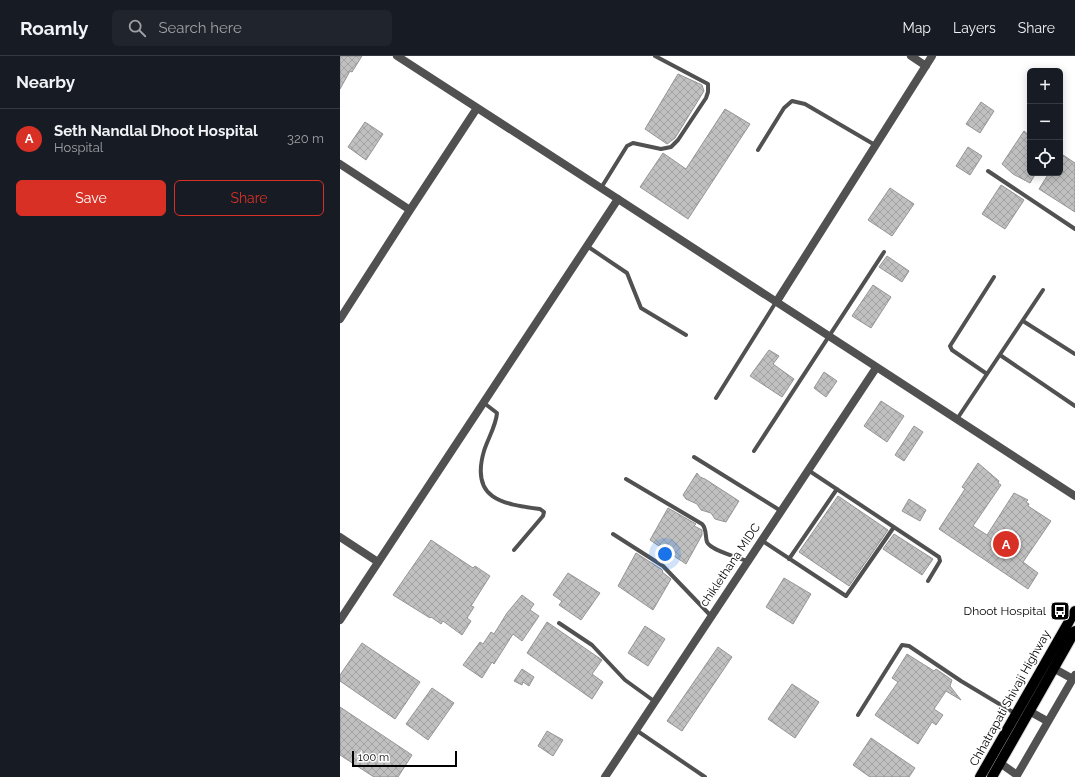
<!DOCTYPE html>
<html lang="en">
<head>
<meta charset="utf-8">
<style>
	body { margin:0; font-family:Raleway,sans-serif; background:#20242c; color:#f1f3f6 }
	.controls { position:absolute; right:12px; top:12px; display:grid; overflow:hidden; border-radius:6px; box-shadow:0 2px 10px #0003 }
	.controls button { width:36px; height:36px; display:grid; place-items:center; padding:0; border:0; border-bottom:1px solid #363941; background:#171b24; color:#f1f3f6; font:20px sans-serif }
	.scale { position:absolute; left:12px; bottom:10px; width:105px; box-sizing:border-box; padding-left:4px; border:2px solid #000; border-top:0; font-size:11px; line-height:14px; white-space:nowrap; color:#000; -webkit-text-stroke:3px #fff; paint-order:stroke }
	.you { position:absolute; left:325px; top:498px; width:14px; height:14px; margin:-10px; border:3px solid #fff; border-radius:50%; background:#1a73e8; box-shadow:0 0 0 6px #1a73e833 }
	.badge { display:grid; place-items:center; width:26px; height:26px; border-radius:50%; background:#d93025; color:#fff; font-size:13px; font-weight:700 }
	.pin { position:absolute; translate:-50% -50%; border:2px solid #fff; box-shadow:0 1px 4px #0006 }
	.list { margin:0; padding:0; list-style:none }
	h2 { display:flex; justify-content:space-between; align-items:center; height:52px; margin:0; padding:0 16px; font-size:17px }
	h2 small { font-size:13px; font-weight:400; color:#9ea1a6 }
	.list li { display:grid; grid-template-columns:26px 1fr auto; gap:12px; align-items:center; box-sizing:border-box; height:60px; padding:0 16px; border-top:1px solid #363941 }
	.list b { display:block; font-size:15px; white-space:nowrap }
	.list p { margin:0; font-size:13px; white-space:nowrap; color:#9ea1a6 }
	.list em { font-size:13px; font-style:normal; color:#9ea1a6 }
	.actions { display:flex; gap:8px; padding:12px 16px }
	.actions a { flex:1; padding:9px 0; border:1px solid #d93025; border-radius:6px; text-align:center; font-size:14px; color:#d93025 }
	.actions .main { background:#d93025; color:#fff }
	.icon { flex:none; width:22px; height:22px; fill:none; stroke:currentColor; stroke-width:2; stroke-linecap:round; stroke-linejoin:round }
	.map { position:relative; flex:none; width:735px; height:721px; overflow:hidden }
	header { display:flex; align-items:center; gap:24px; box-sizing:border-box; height:56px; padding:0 20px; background:#171b24; border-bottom:1px solid #363941 }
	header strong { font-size:19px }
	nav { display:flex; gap:22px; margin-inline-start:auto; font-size:14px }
	.search { width:280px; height:36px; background:#20242c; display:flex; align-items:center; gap:10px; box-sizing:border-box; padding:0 14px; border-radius:6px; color:#9ea1a6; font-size:15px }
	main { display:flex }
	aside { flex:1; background:#171b24 }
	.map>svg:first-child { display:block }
</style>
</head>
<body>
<header>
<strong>Roamly</strong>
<div class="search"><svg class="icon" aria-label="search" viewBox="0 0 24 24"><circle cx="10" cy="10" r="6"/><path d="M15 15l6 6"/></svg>Search here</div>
<nav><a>Map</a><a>Layers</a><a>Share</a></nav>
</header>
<main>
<aside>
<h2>Nearby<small></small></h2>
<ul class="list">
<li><span class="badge">A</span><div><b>Seth Nandlal Dhoot Hospital</b><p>Hospital</p></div><em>320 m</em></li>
</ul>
<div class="actions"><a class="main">Save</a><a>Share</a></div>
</aside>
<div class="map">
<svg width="735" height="721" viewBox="0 0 735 721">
	<defs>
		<pattern id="building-cross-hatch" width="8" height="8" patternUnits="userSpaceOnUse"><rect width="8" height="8" fill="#c0c0c0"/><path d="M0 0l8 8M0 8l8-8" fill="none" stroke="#a3a3a3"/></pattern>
	</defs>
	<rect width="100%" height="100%" fill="#fff"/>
	<path fill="url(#building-cross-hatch)" stroke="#959595" d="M0 0H22L12 16 10 15 0 33Z
		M338 18 362 29 364 35 335 82 327 88 305 73Z
		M641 46 654 55 640 77 626 68Z
		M385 53 410 68 348 163 300 131 323 97 346 113Z
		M25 66 43 78 26 104 8 91Z
		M684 75 690 80V117H696L690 127 673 118 662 108Z
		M628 91 642 100 630 119 616 110Z
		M720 97 735 107V156L699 133 709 117H720Z
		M661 129 684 144 665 173 642 158Z
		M550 132 574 148 552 180 528 164Z
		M547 200 569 215 562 226 539 211Z
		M533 229 551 241 531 272 512 260Z
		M429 294 439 300 433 308 454 323 442 341 410 320Z
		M484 316 497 325 486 341 474 332Z
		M541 345 564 360 547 386 524 370Z
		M574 370 583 376 564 405 555 399Z
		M638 407 659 425 658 427 661 429 633 470 647 479 674 437 688 444 686 446 689 448 688 450 711 465 683 506 698 517 688 533 599 473 625 433 622 431Z
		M357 417 360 421 365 423 399 445 386 466 375 463 371 457 361 454 357 448 346 443 343 439Z
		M498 440 548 474 509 530 459 496Z
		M569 443 586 454 580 465 562 455Z
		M328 452 356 468 354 470 362 474V479L346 508 310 484Z
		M554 478 593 503 582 519 543 493Z
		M91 484 133 512 135 510 150 520 131 550 134 551 127 562 131 565 122 579 103 565 101 568 91 561 90 562 53 539Z
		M296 497 321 513 323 515 322 516 331 523 313 554 278 530Z
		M228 517 260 537 241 564 219 549 222 545 213 539Z
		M444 522 471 538 453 568 426 551Z
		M182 539 194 548 190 554 199 560 182 585 173 578 154 608 152 606 142 622 123 609 140 586 143 588 151 576 154 578 167 557Z
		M207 566 262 604 252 618 263 626 252 643 187 597Z
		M305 570 325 583 308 610 288 597Z
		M22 587 80 626 55 663 0 625V619Z
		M378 591 392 601 342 675 327 665Z
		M567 598 594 615 596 613 612 624 610 630 621 644 606 635 594 653 603 659 596 669 592 666 578 688 535 659 558 626 552 622Z
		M182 613 194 621 189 630 183 626 182 629 174 625Z
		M452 628 479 646 455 682 428 663Z
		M92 632 114 647 88 684 66 668Z
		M0 651 72 699 58 721H34L0 699Z
		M207 675 223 684 213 700 198 690Z
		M531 682 575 712 569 721H530L513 709Z"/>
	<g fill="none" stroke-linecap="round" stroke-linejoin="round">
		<g stroke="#dbdbdb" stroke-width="12">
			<path id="primary" d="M640 721 735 555
				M652 721 735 575"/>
		</g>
		<path stroke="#515151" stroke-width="4" d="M418 94 444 52 452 45 465 48 535 89
			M648 115 735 173
			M261 132 287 90 293 87 321 93 331 91 338 84 366 42 368 36V28L315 0
			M247 190 287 217 301 252 346 279
			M683 265 735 298
			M660 299 735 350
			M647 318 612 294 610 290 654 221
			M376 342 436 246
			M144 347 157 357C156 370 148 382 144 395 130 443 162 448 200 453L204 456 203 460 174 494
			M617 363 703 234
			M414 395 544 196
			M354 401 441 455
			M468 414 599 501 600 505 588 525
			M286 423 362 468C367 473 365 480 367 486 370 494 399 502 407 505
			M273 478 323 510 371 560
			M421 484 506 540 554 471
			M449 503 497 433
			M219 567 252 589 285 624 314 645
			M518 659 562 589 569 590 621 625 676 658
			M296 674 365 721"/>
		<path stroke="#515151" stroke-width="8" d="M57 0 278 143
			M571 0 586 10
			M0 108 70 154
			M437 245 592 0
			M0 263 70 154 137 52
			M0 481 38 506
			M713 612 733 623
			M689 655 707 665
			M660 707 677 719
			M265 721 536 312
			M676 721 735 619"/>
		<path stroke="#515151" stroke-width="8" d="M0 564 278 143 735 440"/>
		<use href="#primary" stroke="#000" stroke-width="10"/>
	</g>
	<defs>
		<g id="bus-square" transform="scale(1)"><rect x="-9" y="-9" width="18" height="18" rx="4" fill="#000" stroke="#fff"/><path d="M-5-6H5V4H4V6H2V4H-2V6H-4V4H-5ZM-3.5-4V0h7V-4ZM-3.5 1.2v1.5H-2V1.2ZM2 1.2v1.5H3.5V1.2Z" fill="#fff"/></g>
	</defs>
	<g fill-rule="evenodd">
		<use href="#bus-square" x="720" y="555"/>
	</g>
	<g text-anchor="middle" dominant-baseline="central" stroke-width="3.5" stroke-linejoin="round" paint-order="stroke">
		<g font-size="12" fill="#000" stroke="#fff">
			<text transform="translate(390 509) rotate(-56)">chiklethana MIDC</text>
			<text transform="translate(670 642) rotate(-61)">Chhatrapati Shivaji Highway</text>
		</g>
		<g font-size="12" fill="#000" stroke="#fff" text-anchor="end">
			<text x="706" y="555">Dhoot Hospital</text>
		</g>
	</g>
</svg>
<div class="controls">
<button>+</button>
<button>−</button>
<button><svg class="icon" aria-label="locate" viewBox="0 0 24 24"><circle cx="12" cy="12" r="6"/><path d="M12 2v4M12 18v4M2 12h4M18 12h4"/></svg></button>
</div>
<div class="scale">100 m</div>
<div class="you"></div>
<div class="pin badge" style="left:666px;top:488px">A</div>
</div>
</main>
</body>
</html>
